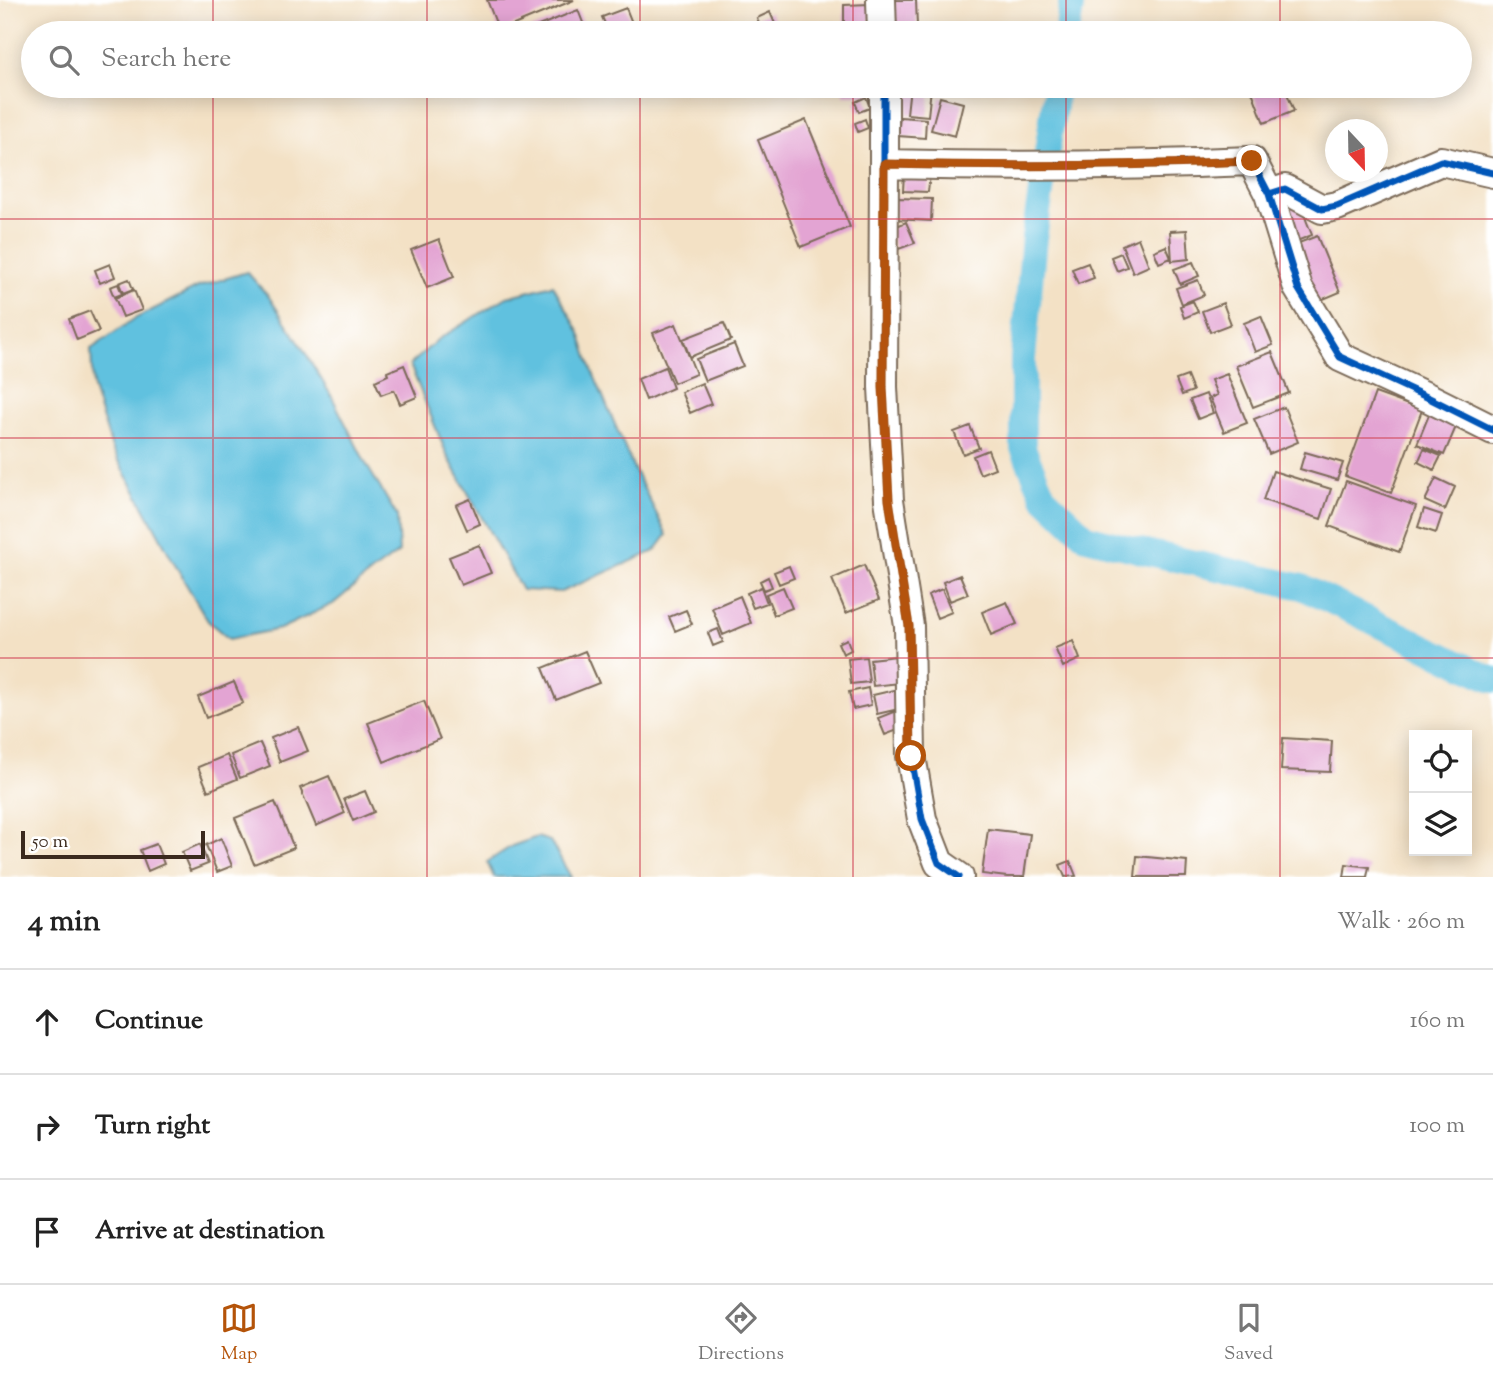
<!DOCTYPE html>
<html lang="en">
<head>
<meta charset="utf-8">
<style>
	body { margin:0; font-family:"Sorts Mill Goudy",serif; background:#f6f6f6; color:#222 }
	.controls { position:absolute; right:21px; bottom:21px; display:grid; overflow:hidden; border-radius:0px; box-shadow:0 4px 18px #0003 }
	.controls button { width:63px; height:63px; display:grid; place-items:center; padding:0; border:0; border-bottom:2px solid #e0e0e0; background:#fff; color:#222; font:35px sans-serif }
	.compass { position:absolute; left:1325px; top:119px; width:63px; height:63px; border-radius:50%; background:#fff; box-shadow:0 4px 18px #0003; rotate:158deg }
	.scale { position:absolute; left:21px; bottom:18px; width:184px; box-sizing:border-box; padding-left:7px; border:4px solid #3b2a1e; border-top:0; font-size:19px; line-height:24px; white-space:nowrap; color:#3b2a1e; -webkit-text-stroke:5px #fff; paint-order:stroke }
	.stop { position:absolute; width:21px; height:21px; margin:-16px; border:5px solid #b45309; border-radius:50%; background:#fff }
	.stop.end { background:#b45309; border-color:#fff; box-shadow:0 2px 7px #0008 }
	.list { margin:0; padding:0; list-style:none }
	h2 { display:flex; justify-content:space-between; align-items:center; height:91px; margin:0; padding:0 28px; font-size:30px }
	h2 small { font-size:23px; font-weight:400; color:#767676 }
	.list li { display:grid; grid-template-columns:46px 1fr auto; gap:21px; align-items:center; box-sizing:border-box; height:105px; padding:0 28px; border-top:2px solid #e0e0e0 }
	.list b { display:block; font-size:26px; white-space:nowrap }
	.list em { font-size:23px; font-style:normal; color:#767676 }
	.icon { flex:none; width:38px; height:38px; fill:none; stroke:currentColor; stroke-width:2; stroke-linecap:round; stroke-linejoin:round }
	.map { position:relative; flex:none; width:1493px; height:877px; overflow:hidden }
	.search { position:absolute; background:#fff; box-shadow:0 4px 18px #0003; left:21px; right:21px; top:21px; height:77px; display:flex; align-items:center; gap:18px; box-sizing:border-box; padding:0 24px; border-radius:38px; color:#767676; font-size:26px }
	.sheet { height:406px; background:#fff }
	nav { display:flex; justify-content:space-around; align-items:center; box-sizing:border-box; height:98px; border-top:2px solid #e0e0e0; background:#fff; font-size:19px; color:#767676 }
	nav a { display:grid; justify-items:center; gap:4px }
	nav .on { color:#b45309 }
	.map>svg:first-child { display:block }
</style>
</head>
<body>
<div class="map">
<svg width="1493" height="877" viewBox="0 0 1493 877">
	<rect width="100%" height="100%" fill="#fff"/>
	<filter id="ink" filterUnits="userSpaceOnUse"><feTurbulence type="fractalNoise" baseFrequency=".0143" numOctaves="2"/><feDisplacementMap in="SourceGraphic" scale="14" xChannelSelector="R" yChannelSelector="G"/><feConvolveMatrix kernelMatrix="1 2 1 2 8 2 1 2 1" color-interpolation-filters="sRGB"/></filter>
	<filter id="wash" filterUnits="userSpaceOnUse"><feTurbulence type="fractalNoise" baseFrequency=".00686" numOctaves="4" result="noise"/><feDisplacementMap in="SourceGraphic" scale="28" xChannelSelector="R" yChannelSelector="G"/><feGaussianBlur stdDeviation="1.57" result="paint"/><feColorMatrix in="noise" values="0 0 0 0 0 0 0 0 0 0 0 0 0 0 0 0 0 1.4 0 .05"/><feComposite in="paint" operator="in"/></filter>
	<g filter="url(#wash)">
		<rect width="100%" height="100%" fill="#f3e1c5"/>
		<path fill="#60c1df" stroke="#4e767e" stroke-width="2" d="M247 272 269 297 300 344 332 397 366 464 397 516 399 552 373 571 333 604 280 629 229 639 208 621 180 574 112 448 93 389 91 349 134 319 198 287Z
			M553 285 580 333 593 373 610 413 634 469 667 535 655 551 561 592 522 590 447 455 410 365 437 340 507 297Z
			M537 837 550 841 571 877H494L487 862 512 846Z"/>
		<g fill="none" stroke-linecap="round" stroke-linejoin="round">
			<path stroke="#60c1df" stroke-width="26" d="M1067 33 1072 0
				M1057 86 1034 238 1023 358V448L1044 497 1086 537 1145 552 1302 587 1493 680"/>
		</g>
		<g id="blocks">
			<path fill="#e3a4d3" d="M487 0H574L499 31Z
				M894 0H916L917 26 896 27Z
				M870 4V33H844V5Z
				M626 8 632 23 609 33 602 17Z
				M578 10 587 33H521Z
				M770 12 776 26 762 32 757 18Z
				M1362 22 1372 33H1350Z
				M844 86H871V95H844Z
				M910 86 931 88 928 116 907 114Z
				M1250 86H1284L1294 111 1264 123Z
				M866 97 870 108 859 112 855 102Z
				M940 97 963 103 955 136 931 130Z
				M900 117 926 119 925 138 898 136Z
				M865 119 868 128 858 132 855 123Z
				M806 120 850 227 801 247 758 140Z
				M904 173 930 175 928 192 903 191Z
				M895 198 932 199 931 221 894 219Z
				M1299 202 1312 235 1292 243 1279 210Z
				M906 222 915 243 896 250 888 230Z
				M1187 230 1189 259 1172 261 1170 231Z
				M1317 236 1340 292 1314 303 1291 246Z
				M1138 238 1149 266 1133 273 1122 245Z
				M439 239 454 277 427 288 411 250Z
				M1166 246 1171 258 1159 263 1154 251Z
				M1121 253 1127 267 1117 271 1111 257Z
				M1193 262 1199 276 1180 284 1174 269Z
				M1088 263 1094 278 1078 284 1072 269Z
				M110 264 115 277 100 283 95 270Z
				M129 279 133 289 123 293 119 283Z
				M1198 280 1204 295 1182 304 1176 288Z
				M118 284 122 294 114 297 110 287Z
				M134 290 142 310 123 317 115 298Z
				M1193 301 1198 312 1184 318 1180 306Z
				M1223 303 1231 324 1210 332 1202 311Z
				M90 311 99 331 77 340 69 319Z
				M1261 316 1273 345 1255 352 1244 323Z
				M724 323 731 340 690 357 683 339Z
				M676 324 696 374 674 383 653 333Z
				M734 344 743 366 705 381 696 359Z
				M1272 352 1289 393 1253 407 1236 366Z
				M404 365 417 397 400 404 394 390 381 395 375 381 388 375 387 372Z
				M665 367 673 388 646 400 638 379Z
				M1227 374 1247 423 1224 432 1210 398 1217 395 1211 380Z
				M1187 376 1193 391 1182 395 1176 380Z
				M702 383 711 404 690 413 681 392Z
				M1375 393 1422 410 1391 493 1345 476Z
				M1206 394 1213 413 1198 419 1190 400Z
				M1284 407 1298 442 1269 454 1254 419Z
				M1431 410 1458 422 1444 455 1417 444Z
				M970 426 979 448 963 454 954 432Z
				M1424 449 1441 456 1434 470 1418 462Z
				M988 450 995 468 980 474 973 456Z
				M1305 452 1343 463 1337 480 1300 469Z
				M1273 471 1331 489 1321 519 1263 500Z
				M1436 478 1455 487 1445 510 1425 501Z
				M1346 481 1416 506 1399 552 1329 526Z
				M470 499 480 524 467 530 456 505Z
				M1424 509 1442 515 1436 533 1418 527Z
				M479 545 491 573 461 585 449 557Z
				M864 565 879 600 846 613 832 579Z
				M789 566 794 578 779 584 774 572Z
				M960 575 968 594 950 601 943 582Z
				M768 577 772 587 764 590 760 581Z
				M761 587 767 603 753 608 747 593Z
				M783 587 792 608 774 615 766 594Z
				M942 589 952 612 937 618 928 595Z
				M740 596 751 623 723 635 712 608Z
				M1007 602 1017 624 991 635 982 612Z
				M686 610 692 624 675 631 669 617Z
				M718 629 723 642 713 646 708 633Z
				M847 639 851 650 843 654 838 643Z
				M1073 641 1080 659 1063 667 1055 648Z
				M585 651 599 683 556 700 543 668Z
				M897 656 899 683 873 686 870 659Z
				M866 657 869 682 851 684 848 659Z
				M234 682 243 703 206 718 198 697Z
				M868 688 871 705 853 709 849 692Z
				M899 689 903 708 877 714 873 695Z
				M424 701 440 739 384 762 368 723Z
				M896 711 903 728 885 735 878 718Z
				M298 727 308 751 280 762 271 738Z
				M1283 738 1332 741 1330 772 1281 770Z
				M260 743 270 766 240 778 231 755Z
				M227 755 237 779 208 791 198 767Z
				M329 776 345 813 316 826 300 788Z
				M365 791 374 812 353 821 344 799Z
				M275 802 294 848 254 864 235 818Z
				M988 829 1030 834 1024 877H1007L982 874Z
				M221 838 232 866 217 872 206 845Z
				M156 844 164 864 148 871 140 850Z
				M200 844 208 864 190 871 182 852Z
				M1137 856 1187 861 1186 877H1135Z
				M1070 861 1076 876 1065 877 1060 865Z
				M1346 864 1369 867 1367 877H1344Z"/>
		</g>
	</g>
	<g filter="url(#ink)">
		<use href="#blocks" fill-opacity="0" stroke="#7b6a58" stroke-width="2"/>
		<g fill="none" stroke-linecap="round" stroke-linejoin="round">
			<g stroke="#7b6a58" stroke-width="32">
				<path id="minor" d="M881 0 882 33
					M884 86V164C1006 167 1129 166 1252 161L1269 194 1285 189 1322 209 1337 206 1441 161 1493 173
					M884 164 883 387 889 500 909 626 911 756 922 819 939 863 959 877
					M1269 194 1298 288 1340 357 1429 398 1493 430"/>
			</g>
			<use href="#minor" stroke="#fff" stroke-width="28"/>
			<g stroke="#fff" stroke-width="11">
				<path id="cycleway" d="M884 86V164C1006 167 1129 166 1252 161L1269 194 1285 189 1322 209 1337 206 1441 161 1493 173
					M884 164 883 387 889 500 909 626 911 756 922 819 939 863 959 877
					M1269 194 1298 288 1340 357 1429 398 1493 430"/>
			</g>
			<use href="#cycleway" stroke="#0057b8" stroke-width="7"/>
		</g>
	</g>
	<g fill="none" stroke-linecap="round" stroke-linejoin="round" filter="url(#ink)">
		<path stroke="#b45309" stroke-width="9" d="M911 756 909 626 889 500 883 387 884 164C1006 167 1129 166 1252 161"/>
	</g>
	<path fill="none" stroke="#d1495b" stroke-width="2" stroke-opacity="0.55" d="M213 0V33M427 0V33M640 0V33M853 0V33M1066 0V33M1280 0V33M213 86V877M427 86V877M640 86V877M853 86V877M1066 86V877M1280 86V877M0 219H1493M0 438H1493M0 658H1493"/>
</svg>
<div class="controls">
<button><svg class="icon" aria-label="locate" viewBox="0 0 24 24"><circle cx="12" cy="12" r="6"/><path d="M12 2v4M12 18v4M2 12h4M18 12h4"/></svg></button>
<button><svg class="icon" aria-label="layers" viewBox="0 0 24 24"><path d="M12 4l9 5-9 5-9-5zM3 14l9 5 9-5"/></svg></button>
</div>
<svg class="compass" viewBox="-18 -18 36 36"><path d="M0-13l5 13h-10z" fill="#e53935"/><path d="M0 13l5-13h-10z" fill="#767676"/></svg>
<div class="scale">50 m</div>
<div class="stop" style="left:911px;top:756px"></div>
<div class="stop end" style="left:1252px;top:161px"></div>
<div class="search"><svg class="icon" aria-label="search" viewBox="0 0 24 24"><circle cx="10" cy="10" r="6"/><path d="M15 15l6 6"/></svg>Search here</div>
</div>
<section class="sheet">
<h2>4 min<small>Walk · 260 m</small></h2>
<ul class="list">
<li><svg class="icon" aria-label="ahead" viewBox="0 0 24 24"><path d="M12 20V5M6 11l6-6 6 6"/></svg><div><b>Continue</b></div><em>160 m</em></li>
<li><svg class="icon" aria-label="right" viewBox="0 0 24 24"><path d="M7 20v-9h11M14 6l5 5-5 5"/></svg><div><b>Turn right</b></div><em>100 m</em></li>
<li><svg class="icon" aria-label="arrive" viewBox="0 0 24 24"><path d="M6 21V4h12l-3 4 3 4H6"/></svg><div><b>Arrive at destination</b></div></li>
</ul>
</section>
<nav>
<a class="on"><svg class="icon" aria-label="map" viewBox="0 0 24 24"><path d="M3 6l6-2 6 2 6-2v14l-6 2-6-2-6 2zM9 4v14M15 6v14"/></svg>Map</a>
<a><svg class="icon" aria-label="directions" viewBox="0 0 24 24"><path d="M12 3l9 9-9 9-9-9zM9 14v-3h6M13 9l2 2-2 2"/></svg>Directions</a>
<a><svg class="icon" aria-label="saved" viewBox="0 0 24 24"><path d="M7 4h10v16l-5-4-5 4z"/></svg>Saved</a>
</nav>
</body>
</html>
